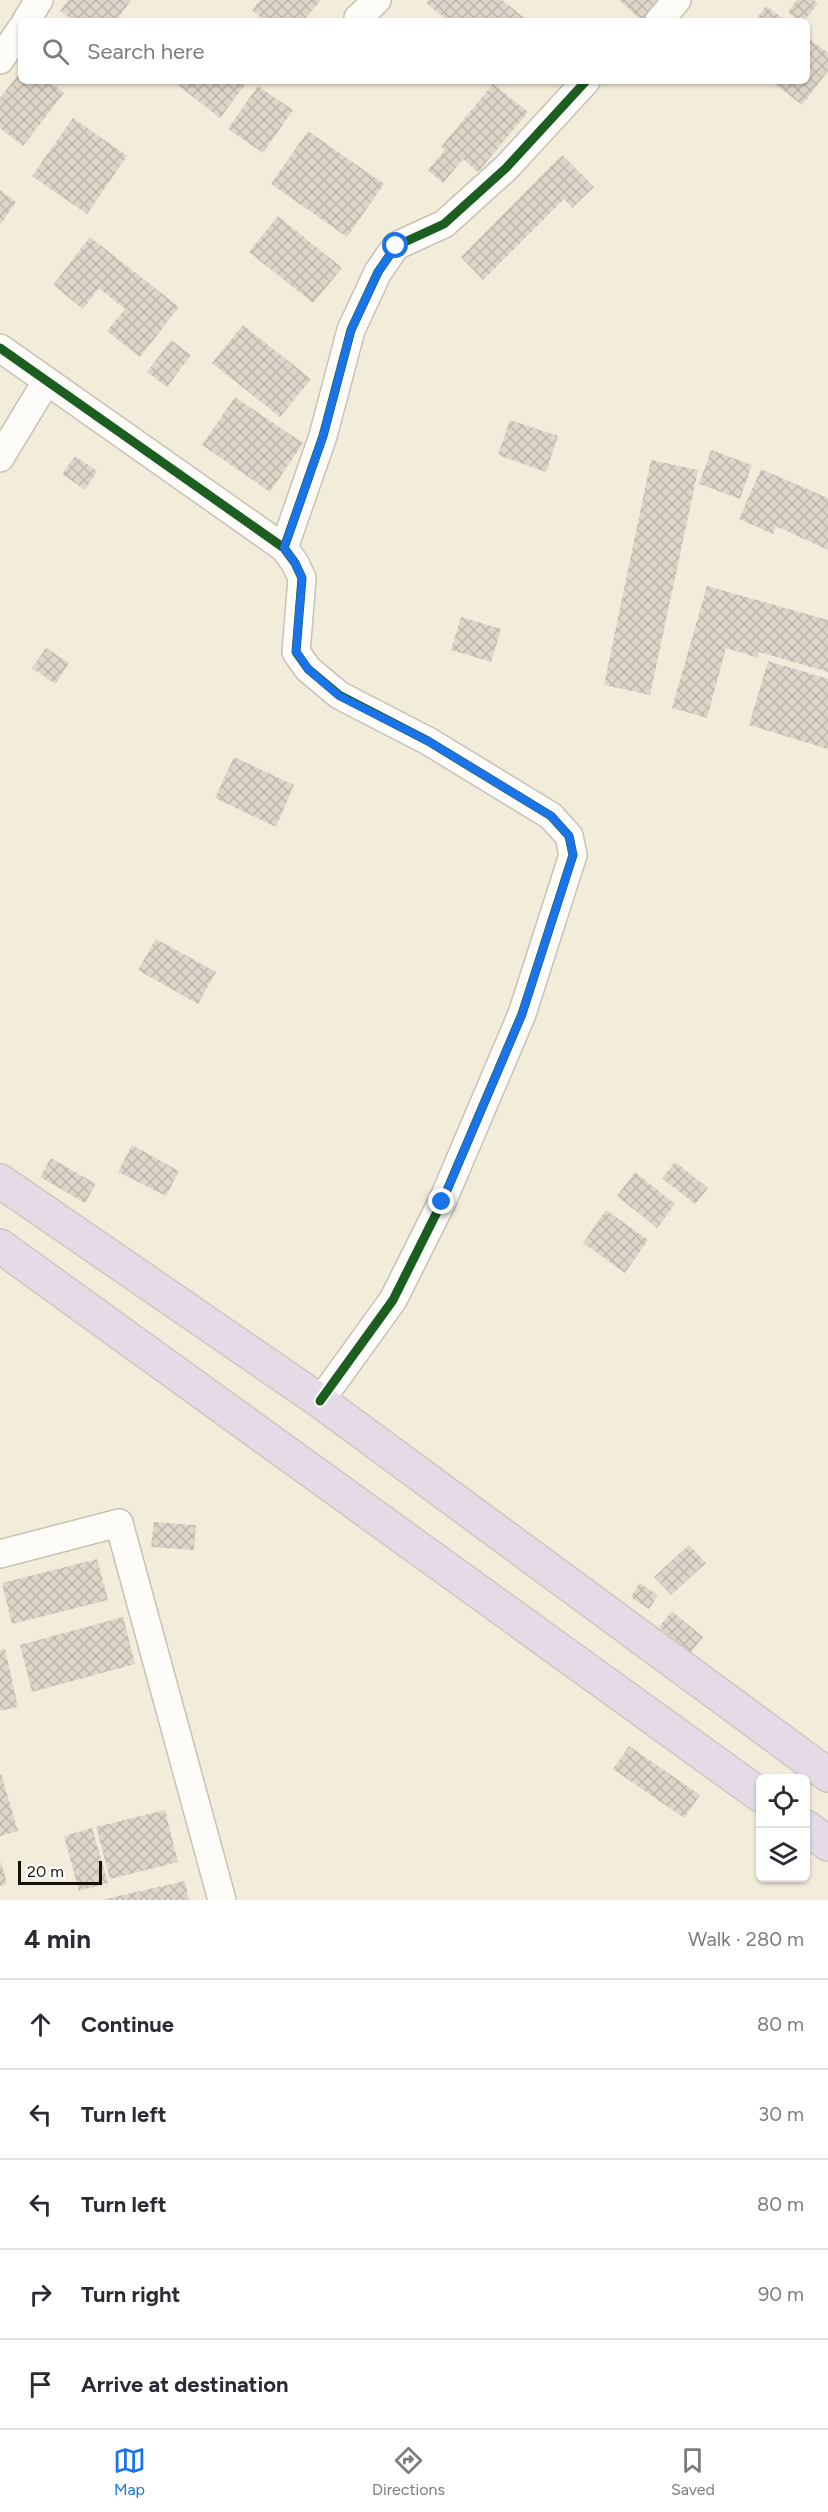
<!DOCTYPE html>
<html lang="en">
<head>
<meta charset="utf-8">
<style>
	body { margin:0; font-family:Figtree,sans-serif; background:#f2f2f3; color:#2b2b33 }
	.controls { position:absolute; right:18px; bottom:18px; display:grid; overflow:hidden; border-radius:9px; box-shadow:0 2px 4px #0004 }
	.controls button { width:54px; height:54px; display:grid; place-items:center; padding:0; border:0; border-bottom:2px solid #e1e1e2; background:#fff; color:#2b2b33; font:30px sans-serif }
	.scale { position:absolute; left:18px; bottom:15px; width:84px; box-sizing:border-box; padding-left:6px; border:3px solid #151106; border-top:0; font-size:16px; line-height:21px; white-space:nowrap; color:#151106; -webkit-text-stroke:4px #fefefe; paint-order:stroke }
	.stop { position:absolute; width:18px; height:18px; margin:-14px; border:4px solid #1a73e8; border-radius:50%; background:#fff }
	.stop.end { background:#1a73e8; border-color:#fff; box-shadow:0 2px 6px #0008 }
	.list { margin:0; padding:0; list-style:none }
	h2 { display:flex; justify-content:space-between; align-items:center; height:78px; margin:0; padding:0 24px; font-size:26px }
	h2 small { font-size:20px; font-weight:400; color:#7c7c81 }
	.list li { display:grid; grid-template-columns:39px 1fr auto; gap:18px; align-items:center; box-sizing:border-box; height:90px; padding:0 24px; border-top:2px solid #e1e1e2 }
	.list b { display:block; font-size:22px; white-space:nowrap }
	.list em { font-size:20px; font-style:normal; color:#7c7c81 }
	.icon { flex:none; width:33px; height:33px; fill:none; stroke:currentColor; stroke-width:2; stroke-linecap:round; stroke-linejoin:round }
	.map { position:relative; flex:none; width:828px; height:1900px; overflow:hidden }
	.search { position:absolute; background:#fff; box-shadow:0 2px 4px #0004; left:18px; right:18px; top:18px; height:66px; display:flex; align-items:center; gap:15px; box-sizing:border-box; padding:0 21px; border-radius:9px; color:#7c7c81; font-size:22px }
	.sheet { height:528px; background:#fff }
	nav { display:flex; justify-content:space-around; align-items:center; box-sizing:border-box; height:84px; border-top:2px solid #e1e1e2; background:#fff; font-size:16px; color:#7c7c81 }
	nav a { display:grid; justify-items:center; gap:3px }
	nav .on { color:#1a73e8 }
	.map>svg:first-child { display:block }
</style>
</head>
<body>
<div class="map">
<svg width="828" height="1900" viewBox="0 0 828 1900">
	<defs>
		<pattern id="building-cross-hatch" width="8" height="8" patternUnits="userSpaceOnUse" patternTransform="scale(1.5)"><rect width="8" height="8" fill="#ded5ca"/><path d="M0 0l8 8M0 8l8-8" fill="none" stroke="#beb6ac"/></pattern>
	</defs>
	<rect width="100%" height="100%" fill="#f2ecda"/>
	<path fill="url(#building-cross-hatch)" d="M68 0H131L116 21H74L60 11Z
		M260 0H321L303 21H265L252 10Z
		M428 0H502L528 21H449L426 3Z
		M619 0H667L647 21H642Z
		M797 0H814L818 3 804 21H800L788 12Z
		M766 6 786 21H755Z
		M807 37 828 53V71L802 105 771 81H807Z
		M21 71V81H49L64 93 23 146 0 128V98Z
		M183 81H248L220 118 179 86Z
		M493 84 528 112 478 172 463 159 443 183 428 170 445 150 441 147Z
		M258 86 293 110 263 153 228 129Z
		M73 118 127 156 87 214 32 176Z
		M308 131 384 184 347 237 271 184Z
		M562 155 594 187 572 208 564 199 483 280 461 257Z
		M0 190 16 202 0 225Z
		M278 216 342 268 313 303 249 252Z
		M90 237 179 307 140 357 107 331 125 309 99 288 83 309 53 285Z
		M243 325 311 379 280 417 212 363Z
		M171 340 191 355 167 387 147 372Z
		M235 397 303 443 270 492 202 445Z
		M510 420 558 436 546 472 498 455Z
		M711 450 752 465 740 499 699 484Z
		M75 456 97 471 85 490 62 474Z
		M651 460 698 470 650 695 604 685Z
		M761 469 828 498V550L776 526 773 534 739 519Z
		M707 586 828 620V672L759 652 758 658 726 648 707 718 672 708Z
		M461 617 501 629 491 662 451 650Z
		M46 648 69 663 55 684 32 668Z
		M768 661 828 679V749L749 725Z
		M234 757 294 785 276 827 215 798Z
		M156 939 216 972 198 1004 138 970Z
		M132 1145 179 1171 166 1196 118 1172Z
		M51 1158 96 1184 85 1203 40 1177Z
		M675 1162 708 1188 695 1204 662 1178Z
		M635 1172 675 1204 657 1228 617 1196Z
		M606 1210 648 1240 625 1273 583 1243Z
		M154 1522 196 1525 194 1550 151 1547Z
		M689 1545 706 1563 671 1595 654 1577Z
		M97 1559 108 1600 12 1624 2 1583Z
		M639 1583 658 1595 649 1609 631 1597Z
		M672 1611 703 1637 690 1653 659 1627Z
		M123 1617 135 1664 32 1692 20 1645Z
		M5 1649 18 1707 0 1711V1650Z
		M629 1746 700 1795 684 1818 613 1769Z
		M1 1774 18 1831 0 1836V1775Z
		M165 1810 178 1862 110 1879 96 1827Z
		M92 1828 108 1883 79 1891 64 1836Z
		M1 1862 7 1884 0 1886V1863Z
		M185 1881 189 1900H105V1899Z"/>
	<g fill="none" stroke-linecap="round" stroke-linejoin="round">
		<g stroke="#c7c2b4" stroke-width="30">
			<path id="street" d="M358 18 377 0
				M26 21 39 0
				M659 21 677 0
				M0 60 21 29
				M0 348 284 548 295 563 302 578 296 652 308 669 339 695 428 741 551 816 569 836 573 855 522 1014 442 1202 393 1300 320 1401
				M0 458 46 382
				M284 548 323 436 351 330 378 272 396 246 444 224 506 168 586 81
				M0 1554 119 1523 222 1900"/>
		</g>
		<g stroke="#cbc8c0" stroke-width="36">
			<path id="highway" d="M0 1181 320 1401 828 1775
				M0 1246 760 1795
				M806 1827 828 1844"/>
		</g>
		<use href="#street" stroke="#fdfcf9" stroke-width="27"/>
		<use href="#highway" stroke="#e4dbe6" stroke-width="33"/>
		<g stroke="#fefefe" stroke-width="13">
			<path id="cycleway" d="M0 348 284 548 295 563 302 578 296 652 308 669 339 695 428 741 551 816 569 836 573 855 522 1014 442 1202 393 1300 320 1401
				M284 548 323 436 351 330 378 272 396 246 444 224 506 168 586 81"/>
		</g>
		<use href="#cycleway" stroke="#1b5e20" stroke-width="9"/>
	</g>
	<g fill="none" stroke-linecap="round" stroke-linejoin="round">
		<path stroke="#1a73e8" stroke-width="8" d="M396 246 378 272 351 330 323 436 284 548 295 563 302 578 296 651 308 669 339 696 428 741 551 816 569 836 573 855 522 1014 442 1202"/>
	</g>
</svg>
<div class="controls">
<button><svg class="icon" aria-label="locate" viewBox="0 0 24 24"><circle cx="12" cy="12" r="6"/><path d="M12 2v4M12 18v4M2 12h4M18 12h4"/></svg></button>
<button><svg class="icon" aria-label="layers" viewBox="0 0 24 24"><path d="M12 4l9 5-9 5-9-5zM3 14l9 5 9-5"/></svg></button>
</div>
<div class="scale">20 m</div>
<div class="stop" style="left:396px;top:246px"></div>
<div class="stop end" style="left:442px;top:1202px"></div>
<div class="search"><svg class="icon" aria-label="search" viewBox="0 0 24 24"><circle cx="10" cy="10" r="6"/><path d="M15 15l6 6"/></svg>Search here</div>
</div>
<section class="sheet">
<h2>4 min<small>Walk · 280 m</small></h2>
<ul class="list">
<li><svg class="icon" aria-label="ahead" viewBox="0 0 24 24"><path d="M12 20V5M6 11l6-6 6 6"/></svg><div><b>Continue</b></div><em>80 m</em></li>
<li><svg class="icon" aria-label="left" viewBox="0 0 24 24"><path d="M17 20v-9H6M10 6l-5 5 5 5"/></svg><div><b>Turn left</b></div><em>30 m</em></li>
<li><svg class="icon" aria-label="left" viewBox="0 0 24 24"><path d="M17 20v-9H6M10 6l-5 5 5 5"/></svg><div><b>Turn left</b></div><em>80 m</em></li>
<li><svg class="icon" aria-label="right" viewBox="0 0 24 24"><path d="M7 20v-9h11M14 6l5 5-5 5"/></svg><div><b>Turn right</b></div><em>90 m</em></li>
<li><svg class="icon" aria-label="arrive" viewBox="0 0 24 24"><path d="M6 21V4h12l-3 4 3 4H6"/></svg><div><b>Arrive at destination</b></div></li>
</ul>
</section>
<nav>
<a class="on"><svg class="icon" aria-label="map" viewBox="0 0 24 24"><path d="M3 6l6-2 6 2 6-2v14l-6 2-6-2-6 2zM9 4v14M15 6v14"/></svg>Map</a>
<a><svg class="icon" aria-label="directions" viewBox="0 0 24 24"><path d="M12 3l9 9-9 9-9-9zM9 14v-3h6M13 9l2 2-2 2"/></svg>Directions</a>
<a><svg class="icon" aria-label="saved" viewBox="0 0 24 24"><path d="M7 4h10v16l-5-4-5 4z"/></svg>Saved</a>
</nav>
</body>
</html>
